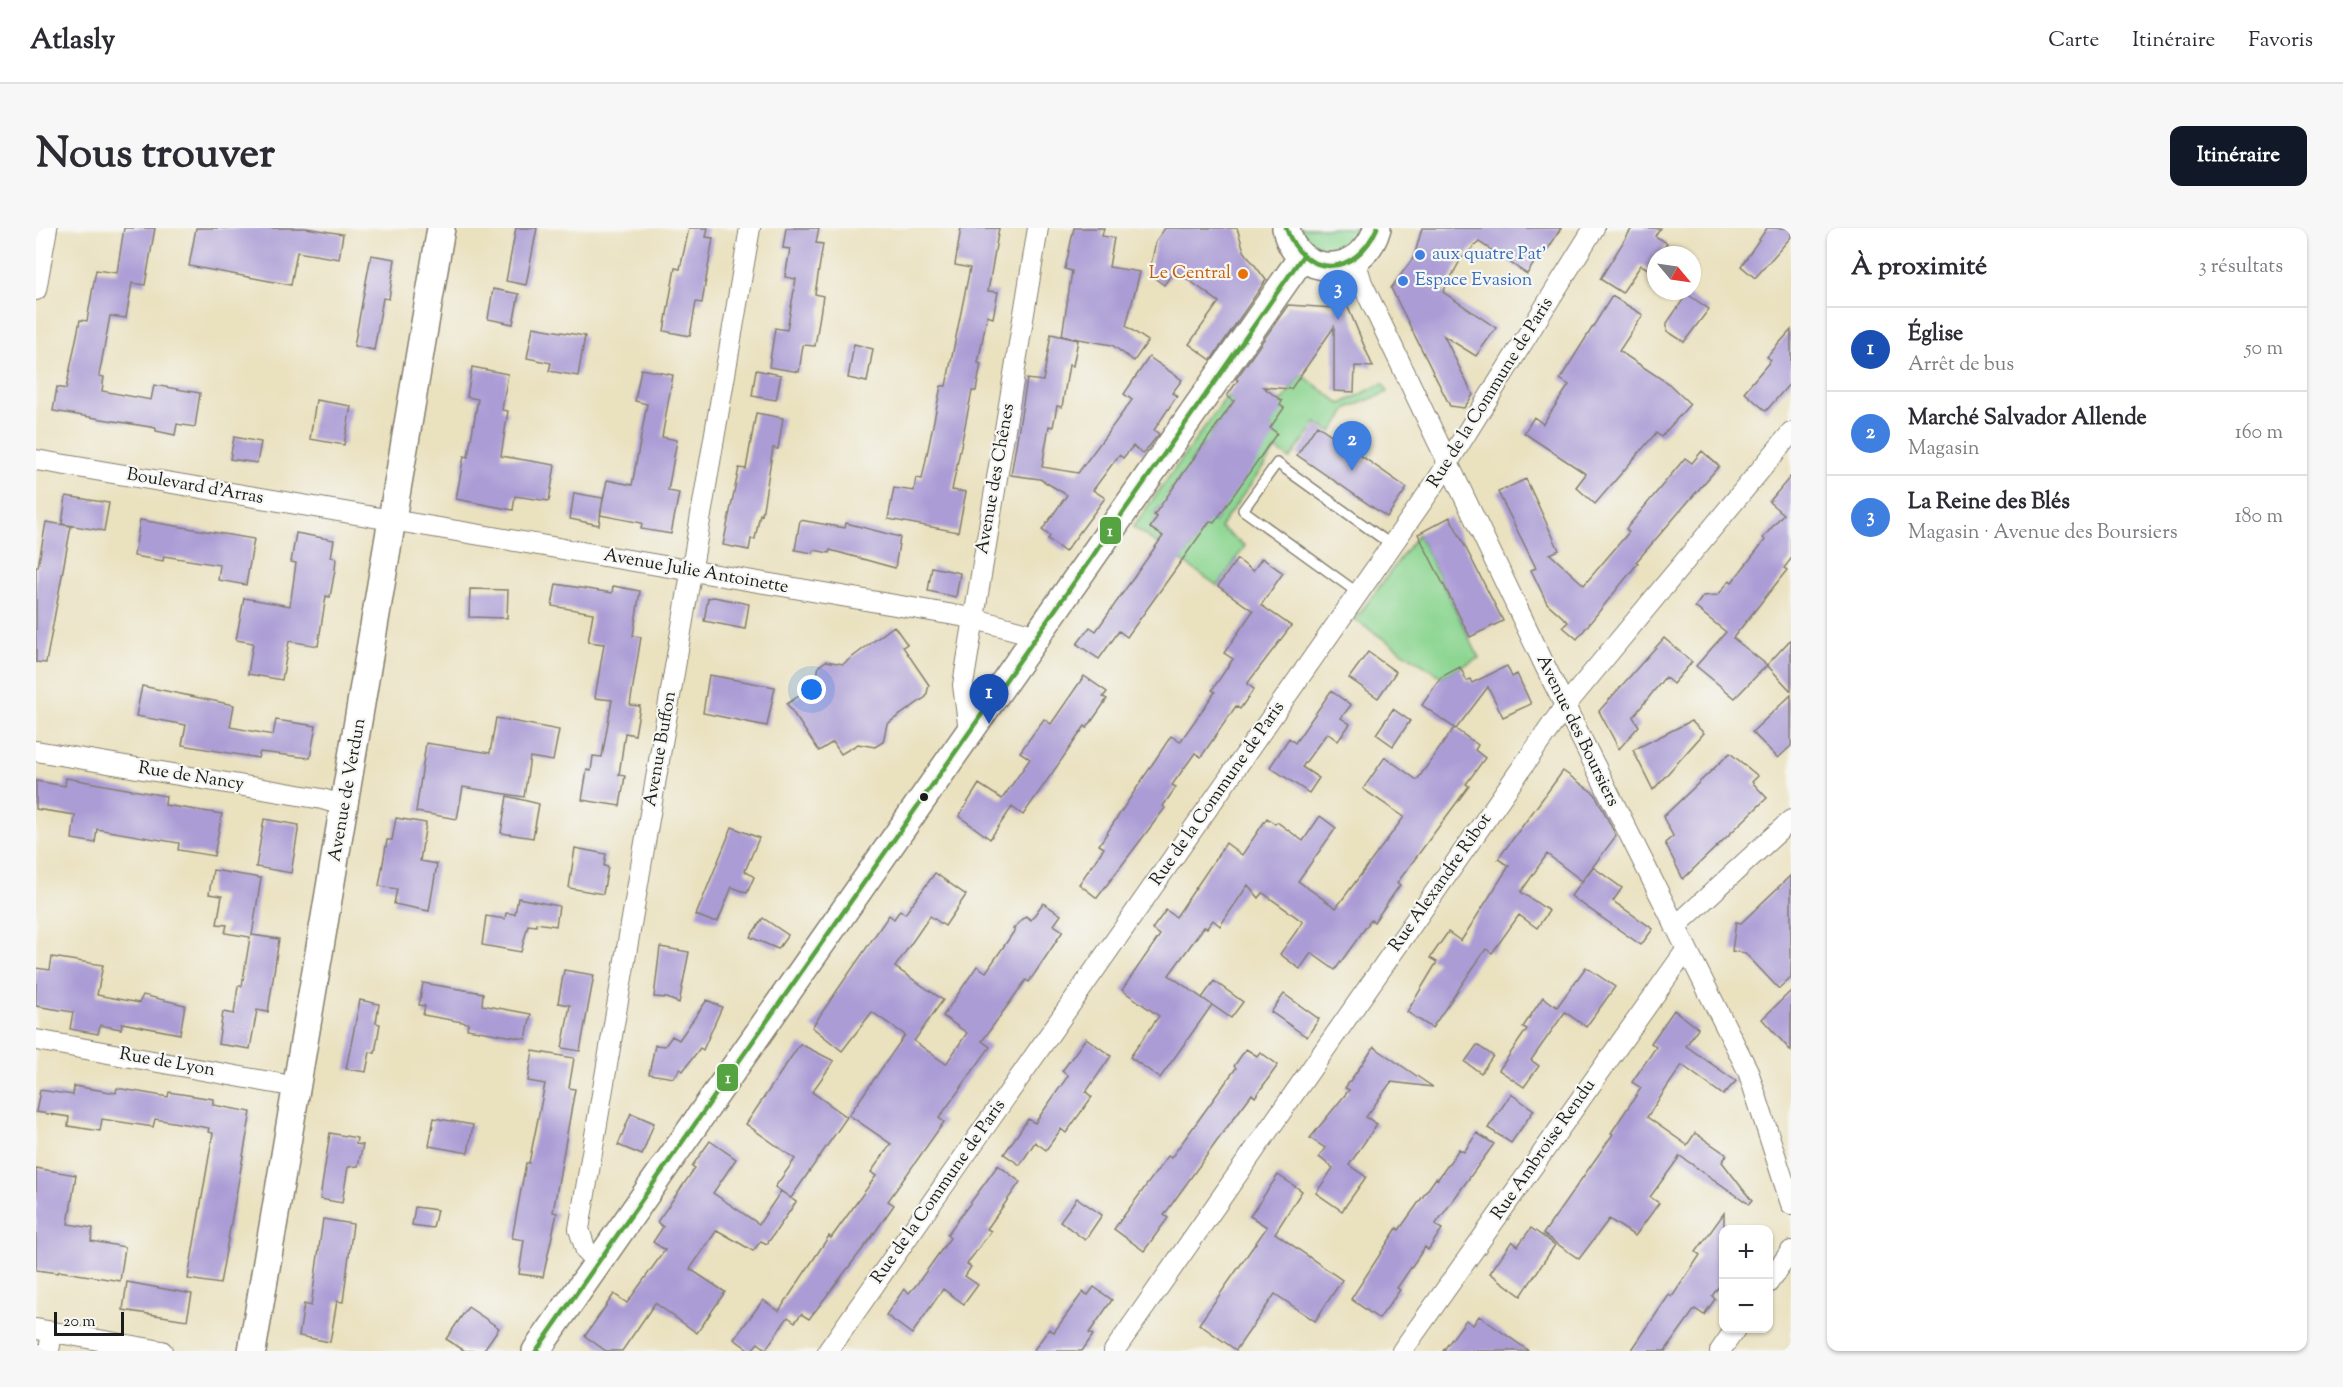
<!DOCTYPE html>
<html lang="fr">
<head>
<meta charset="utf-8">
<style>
	body { margin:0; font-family:"Sorts Mill Goudy",serif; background:#f7f7f7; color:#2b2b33 }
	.controls { position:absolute; right:18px; bottom:18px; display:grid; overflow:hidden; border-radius:12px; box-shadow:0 2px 4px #0004 }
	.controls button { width:54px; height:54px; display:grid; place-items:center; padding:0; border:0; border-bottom:2px solid #e1e1e2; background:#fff; color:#2b2b33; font:30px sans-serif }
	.compass { position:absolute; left:1611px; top:18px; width:54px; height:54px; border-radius:50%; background:#fff; box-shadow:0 2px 4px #0004; rotate:119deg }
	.scale { position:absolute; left:18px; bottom:15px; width:70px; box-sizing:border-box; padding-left:6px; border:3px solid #1c1c1c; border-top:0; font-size:16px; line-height:21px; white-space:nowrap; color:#1c1c1c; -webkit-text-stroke:4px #f6f6f2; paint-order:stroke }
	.you { position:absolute; left:776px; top:462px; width:21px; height:21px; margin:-15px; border:4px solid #fff; border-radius:50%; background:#1a73e8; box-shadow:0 0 0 9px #1a73e833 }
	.badge { display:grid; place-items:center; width:39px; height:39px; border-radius:50%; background:#111827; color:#fff; font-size:20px; font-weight:700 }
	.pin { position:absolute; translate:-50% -50px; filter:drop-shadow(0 2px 3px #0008) }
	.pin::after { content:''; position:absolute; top:32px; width:21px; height:18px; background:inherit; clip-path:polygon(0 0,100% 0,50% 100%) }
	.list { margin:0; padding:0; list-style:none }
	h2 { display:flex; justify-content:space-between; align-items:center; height:78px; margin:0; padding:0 24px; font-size:26px }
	h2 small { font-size:20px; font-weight:400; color:#7c7c81 }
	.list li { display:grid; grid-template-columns:39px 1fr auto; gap:18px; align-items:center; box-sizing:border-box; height:84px; padding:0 24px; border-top:2px solid #e1e1e2 }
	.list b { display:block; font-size:22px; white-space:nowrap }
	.list p { margin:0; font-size:20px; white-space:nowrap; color:#7c7c81 }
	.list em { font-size:20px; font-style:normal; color:#7c7c81 }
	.map { position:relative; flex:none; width:1755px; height:1123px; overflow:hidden; border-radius:12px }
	header { display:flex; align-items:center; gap:36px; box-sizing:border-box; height:84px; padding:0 30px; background:#fff; border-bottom:2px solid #e1e1e2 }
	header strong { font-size:28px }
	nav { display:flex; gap:33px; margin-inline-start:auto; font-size:21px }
	.intro { display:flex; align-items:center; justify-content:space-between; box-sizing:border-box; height:144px; padding:0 36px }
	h1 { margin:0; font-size:42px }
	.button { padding:15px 27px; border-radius:12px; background:#111827; color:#fff; font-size:21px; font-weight:700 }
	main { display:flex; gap:36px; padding:0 36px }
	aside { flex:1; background:#fff; border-radius:12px; box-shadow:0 2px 4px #0004 }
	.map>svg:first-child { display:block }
</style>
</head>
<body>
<header>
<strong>Atlasly</strong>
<nav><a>Carte</a><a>Itinéraire</a><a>Favoris</a></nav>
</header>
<div class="intro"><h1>Nous trouver</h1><a class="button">Itinéraire</a></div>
<main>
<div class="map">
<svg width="1755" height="1123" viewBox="0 0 1755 1123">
	<rect width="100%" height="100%" fill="#f6f6f2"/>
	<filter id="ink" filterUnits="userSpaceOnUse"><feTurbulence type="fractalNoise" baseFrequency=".0167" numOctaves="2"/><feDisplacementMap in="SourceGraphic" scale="12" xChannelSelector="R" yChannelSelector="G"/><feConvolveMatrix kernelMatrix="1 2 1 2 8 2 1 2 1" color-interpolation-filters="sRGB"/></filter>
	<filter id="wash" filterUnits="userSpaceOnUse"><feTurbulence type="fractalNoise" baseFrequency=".008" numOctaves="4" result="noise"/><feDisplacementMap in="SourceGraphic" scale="24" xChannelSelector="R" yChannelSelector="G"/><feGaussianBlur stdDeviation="1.35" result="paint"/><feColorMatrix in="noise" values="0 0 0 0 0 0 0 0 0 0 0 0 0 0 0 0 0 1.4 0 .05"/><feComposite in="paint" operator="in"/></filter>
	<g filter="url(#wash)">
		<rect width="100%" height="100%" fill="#eae1bf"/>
		<path fill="#8dd692" stroke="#547957" stroke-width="1.5" d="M1264 0H1320C1309 28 1277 24 1264 0Z
			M1265 146 1305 176 1347 155 1352 164 1312 180 1296 204 1280 195 1254 231 1240 221 1184 299 1209 318 1182 358 1097 299 1191 168 1198 173 1176 203 1171 218 1167 216 1154 235 1158 238 1150 249 1145 247 1132 266 1136 269 1127 280 1124 278 1118 286 1121 289 1114 299 1151 325 1173 292 1178 295 1237 203 1234 200 1244 177Z
			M1382 306 1443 430 1405 449 1319 392Z"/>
		<g id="blocks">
			<path fill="#ab9cd5" d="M88 0H119L109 57 96 55 90 90 74 88 63 148 68 149 66 163 115 172 118 157 164 165 159 199 141 196 139 207 120 203V200L17 183 21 159 30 161 44 92 51 93 60 42 81 45Z
				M160 0H270L307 6 303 31 261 24 255 57 153 38Z
				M480 0H501L490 57 470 53Z
				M653 0H672L670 9 677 10 666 75 660 74 654 108 628 103 639 40 644 41Z
				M750 0H783L780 15 787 16 779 66 787 68 779 118 767 117 763 144 733 139 739 100 751 102 760 51 749 49 754 21 747 20Z
				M925 0H963L952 63 962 64 957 90 951 88 942 135 945 136 940 163H936L916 262 930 264 922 304 852 291 858 260 878 263 880 250 886 251 905 158H910L934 40 919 37Z
				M1038 0H1068L1066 8 1078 10 1073 39 1104 44 1090 98 1112 113 1098 133 1076 117 1026 108 1036 43 1029 41Z
				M1129 0H1201L1208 23 1230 52 1175 132 1153 116 1183 74 1139 42 1128 57 1113 46 1120 13Z
				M1386 0H1525L1509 26 1505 24 1491 46 1443 14 1425 31 1407 64 1460 100 1440 128 1408 108 1437 167 1428 180 1414 178 1355 60 1378 29Z
				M1596 0H1624L1619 8 1631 15 1624 27H1620L1614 42 1605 37 1586 65 1564 51Z
				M1731 0H1755V9L1719 50 1705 38Z
				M335 27 359 31 353 71 347 70 338 122 318 118Z
				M1298 53H1301L1337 139 1319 138 1318 164 1298 163V99L1255 161 1227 159 1246 173 1244 177 1248 180 1234 200 1241 205 1178 295 1174 293 1091 409 1083 403 1063 431 1041 416 1054 399 1060 403 1127 308 1114 300 1121 289 1118 287 1198 173 1191 168 1202 152 1200 151 1252 77 1298 80Z
				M457 61 483 66 477 96 452 91Z
				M1651 66 1673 81 1648 114 1631 103V95Z
				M1576 68 1607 87 1583 123 1633 156 1654 176 1625 209 1620 205 1559 276 1540 259 1550 246 1488 205 1498 189 1507 196 1533 157 1524 151Z
				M497 99 549 108 542 148 513 143 515 135 491 130Z
				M1755 102V154L1730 183 1708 164 1735 132 1731 129Z
				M1015 106 1042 112 1037 138 1033 137 1026 179 1021 178 1017 199 1013 198 1006 239 1042 245 1096 172 1088 166 1113 129 1146 152 1136 165 1141 168 1118 202 1123 206 1107 226 1097 218 1087 230 1083 227 1057 262 1069 270 1029 324 1012 311 1014 308 1006 302 1031 267 1004 251 975 247 991 151 1007 153Z
				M818 116 837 121 831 154 812 150Z
				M436 139 472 146 466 182 472 183 465 228 519 237 513 273 479 268 477 282 420 271 428 228 432 229 442 171 431 169Z
				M605 141 637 147 626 209 641 212 632 263 643 265 635 306 605 301 606 295 564 287 571 252 596 257 611 176 599 173Z
				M720 142 745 147 740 172 716 168Z
				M280 172 315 178 308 217 274 211Z
				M720 185 747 190 742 221 737 220 726 287 724 286 719 311H715L713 322 687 317 703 240 710 241Z
				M1281 197 1371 260 1351 289 1261 227Z
				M198 209 225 214 221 235 194 231Z
				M1666 223 1683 238 1600 334 1602 335 1541 411 1527 399 1532 394 1511 375 1495 342 1500 340 1462 264 1490 251 1523 322 1514 326 1548 357 1593 304 1590 301 1649 230 1656 235Z
				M1755 248V331L1748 340 1751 342 1697 410 1731 437 1699 470 1660 438 1690 404 1659 379 1667 368 1682 367 1694 352 1696 354 1729 312 1727 310 1747 286 1733 274Z
				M538 265 567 270 563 297 534 291Z
				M30 268 73 275 68 303 26 296Z
				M1414 289 1467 393 1434 409 1382 306Z
				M104 292 218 311 210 357 182 352 184 337 128 328 127 333 98 328Z
				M764 292 809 300 810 295 864 309 859 340 794 322 793 325 778 322 777 325 759 322Z
				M10 294 35 298 10 435 0 434V339H2Z
				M260 305 298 312 295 329 300 330 299 342 294 369 290 368 282 418 253 413 246 452 212 446 217 415 200 412 208 370 254 378 260 335 255 334Z
				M1226 330 1247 345 1225 377 1255 398 1211 456 1218 461 1204 481 1200 478 1165 529 1159 525 1136 557 1140 559 1127 578 1129 580 1061 670 1043 656 1068 620 1063 617 1135 508 1144 514 1179 464 1176 462 1197 431 1188 425 1217 383 1182 358 1201 331 1217 343Z
				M896 339 924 345 920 369 892 363Z
				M520 356 576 365 577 358 604 363 597 408 605 409 594 477 604 478 599 507 589 505 583 547 589 548 584 578 546 572 551 542 555 543 557 528 566 529 576 472 559 470 568 416 552 414 557 385 516 378Z
				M434 361 472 362 471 390 433 389Z
				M678 369 713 376 709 401 668 393 672 370Z
				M858 398 871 416 867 419 893 457 890 469 851 496 847 514 839 519 822 516 805 526 797 514 783 523 751 476 779 457 783 438 790 433 807 436Z
				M1628 410 1656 434 1637 456 1629 449 1597 489 1603 498 1583 521 1563 483Z
				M1755 411V463L1731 437Z
				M1332 424 1360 444 1342 470 1313 450Z
				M1471 438 1476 449 1481 446 1495 476 1467 489 1452 459 1420 501 1386 477 1405 449 1424 439 1431 453 1434 451 1436 455Z
				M673 447 739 459 731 498 667 485Z
				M1048 448 1071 464 1067 469 1071 471 1051 500 1049 498 987 587 976 579 954 611 923 588 943 556 966 571 994 531 984 524 1008 491 1015 496Z
				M106 458 198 477 194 499 237 507 240 492 280 498 274 530 224 524 222 530 146 517 150 497 100 488Z
				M1295 463 1315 477 1305 490 1314 496 1302 513 1291 505 1266 539 1283 550 1273 565 1234 539 1253 510 1259 515Z
				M1755 467V518L1742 530 1716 504Z
				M1357 481 1374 493 1357 518 1340 506Z
				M460 490 523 502 517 533 494 529 488 569 427 559 421 591 380 584 390 515 454 525Z
				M1655 493 1668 505 1617 562 1597 522Z
				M1418 500 1442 517 1439 522 1449 530 1430 556 1433 558 1361 655 1364 657 1338 694 1335 692 1299 742 1275 725 1264 741 1244 726 1267 694 1227 665 1223 670 1212 657 1184 698 1177 692 1171 700 1168 699 1133 747 1176 777 1124 850 1094 829 1123 788 1086 762 1124 707 1116 701 1130 682 1140 689 1190 615 1206 627 1231 590 1239 596 1241 594 1267 613 1284 588 1300 600 1262 653 1300 680 1368 589 1327 561 1349 529 1381 552Z
				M1694 525 1722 548 1716 554 1731 570 1647 651 1629 615 1637 608 1627 589Z
				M1527 543 1559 566 1580 608 1546 653 1511 626 1485 664 1513 683 1501 700 1483 687 1456 725 1450 721 1396 800 1371 784 1401 734 1394 730 1412 704 1425 713 1473 638 1462 631Z
				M30 550 130 568 129 577 186 586 178 628 142 622 143 615 61 601 59 615 36 611 39 587 0 581V553L29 558Z
				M471 568 503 576 497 610 465 605Z
				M360 590 390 595 384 633 401 636 393 683 358 676 361 661 343 658 351 612H356Z
				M228 591 263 597 255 645 220 639Z
				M696 599 723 610 709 643 718 649 711 665 696 659 682 693H675L660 687Z
				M539 620 570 626 568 638 572 639 567 666 533 660Z
				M1557 639 1586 660 1577 673 1617 701 1605 717 1535 668Z
				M177 642 225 650 216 707 243 711 232 784 221 782 214 821 182 816 187 784 198 786 202 758H206L214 709 189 705 191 697 181 696 186 668 173 666Z
				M899 645 930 667 909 698 894 688 859 739 907 772 878 813 910 836 931 805 907 788 941 738 950 744 979 702 977 701 990 688 995 692 1007 675 1025 687 1018 697 1027 703 993 754 990 752 946 813 954 819 903 890 908 894 852 973 858 977 835 1010 773 1091 765 1086 759 1094 752 1089 730 1121 722 1115 715 1123 698 1111 727 1072 743 1083 793 1008 795 1010 840 948 835 944 855 916 813 887 869 807 836 784 806 823 776 799 853 687 858 691 864 682 869 686Z
				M1755 647V750L1743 761 1709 725 1696 723 1700 694 1705 695Z
				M482 670 523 678 520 698 500 695V698L492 697 485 724 446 717 450 688 469 691 470 685 479 686Z
				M727 690 752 707 742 721 714 709Z
				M624 719 653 724 643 775 631 770 618 769Z
				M16 729 67 737 61 767 103 775 107 767 149 777 144 806 86 795 85 801 64 797 62 806 34 801 37 784 0 778V740L14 742Z
				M1550 739 1579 759 1550 799 1529 784 1495 832 1503 838 1488 859 1463 842 1491 801 1487 799 1507 769 1521 779Z
				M528 742 558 747 544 823 526 820 534 777 522 775Z
				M1178 753 1207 774 1195 790 1166 770Z
				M387 755 447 765 446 777 495 786 490 811 431 801 432 795 387 787 389 778 383 777Z
				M1755 763V823L1726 791Z
				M1248 766 1283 791 1271 809 1235 784Z
				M324 772 343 776 340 795 344 796 339 825 334 824 330 844 310 841Z
				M671 772 686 779 667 822 664 820 647 843 644 841 638 850 613 846 619 817 629 818 636 808 643 812Z
				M1638 782 1662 800 1650 818 1700 853 1687 867 1646 837 1611 889 1651 917 1659 905 1691 927 1686 934 1716 973 1713 976 1644 928 1614 969 1623 975 1599 1008 1573 991 1543 1031 1507 1006 1577 906 1575 905 1605 860 1596 854 1620 819 1615 815Z
				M1050 810 1075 828 1050 864 1056 869 1030 905 1025 901 1010 922 999 914 984 937 968 926 992 891 999 895 1032 848 1026 843Z
				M764 816 798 833 776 864 811 889 755 970 739 959 759 931 710 896Z
				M1441 817 1457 828 1445 845 1429 834Z
				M1338 819 1397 859 1355 854 1330 889 1341 896 1313 937 1330 949 1306 983 1280 965 1297 940 1283 929 1289 920 1274 910 1313 862 1309 860Z
				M1210 821 1221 828 1224 824 1242 837 1219 869 1216 866 1186 906 1128 987 1132 990 1108 1023 1078 1001 1132 928 1135 930 1156 901 1200 840 1198 838Z
				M497 823 538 830 533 860 539 861 517 984 521 985 507 1049 483 1046 488 1012 476 1010 490 935H493L509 856 492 853Z
				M38 858 80 865 81 860 132 869 133 864 177 871V877L215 884 184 1056 152 1051 177 905 172 904 173 900 119 891 117 899 66 891 64 903 32 898 33 889 0 884 4 862 37 867Z
				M1475 866 1498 882 1475 915 1452 900Z
				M595 885 618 895 606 927 582 917Z
				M398 890 437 897 432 925 393 918Z
				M294 905 321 910 320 916 327 917 322 938 312 939 306 975 284 971Z
				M1441 905 1458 916 1399 997 1406 1001 1392 1022 1389 1019 1361 1060 1364 1062 1343 1091 1315 1071 1361 1000 1363 1002 1400 950 1402 951 1423 921 1428 924Z
				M674 913 700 931 677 965 723 996 745 963 760 974 731 1016 725 1013 717 1023 681 1002 654 1041 689 1064 661 1105 619 1075 586 1123H570L549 1108 578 1066 591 1075 629 1022 617 1014 627 999 621 994 659 940 656 938Z
				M962 937 984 954 951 1001 955 1003 931 1036 935 1039 929 1048 942 1057 928 1076 907 1061 876 1106 850 1087 868 1061 873 1065 881 1056 914 1010 911 1007Z
				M0 940 40 947 32 996 57 1000 55 1013 89 1019 84 1053 23 1043 22 1045 0 1042Z
				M1242 947 1266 963 1239 1005 1306 1052 1279 1093 1239 1066 1200 1122 1163 1096 1231 999 1214 988Z
				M1041 970 1066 987 1049 1012 1024 993Z
				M379 979 401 982 397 1000 376 997Z
				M1688 985V1051L1676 1068 1679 1071 1668 1087 1659 1081 1629 1123H1595L1633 1067 1636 1069 1664 1027 1660 1024Z
				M287 991 317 996 307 1074 301 1073 294 1114 263 1108 268 1076 275 1078Z
				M1495 1000 1519 1017 1485 1068 1454 1045 1476 1013 1482 1018Z
				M91 1054 156 1066 151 1092 87 1082Z
				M1058 1059 1076 1072 1053 1105 1057 1107 1046 1123H997L1013 1101 1018 1104 1047 1064 1052 1067Z
				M432 1079 463 1100 447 1123H429L410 1111Z
				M1443 1088 1493 1123H1407L1430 1092 1437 1097Z"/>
		</g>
	</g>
	<g filter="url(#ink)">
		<use href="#blocks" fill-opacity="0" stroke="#837e6e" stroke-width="1.5"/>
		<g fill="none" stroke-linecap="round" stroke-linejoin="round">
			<g stroke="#837e6e" stroke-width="12">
				<path id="lane" d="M1322 365 1207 282 1241 235 1357 318"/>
			</g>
			<g stroke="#837e6e" stroke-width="22">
				<path id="street" d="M1319 32 1326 55 1510 440 1712 843 1755 976
					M0 62 11 0
					M0 232 936 390 1001 408
					M933 503 927 457 1002 0
					M0 523 286 571 309 578
					M1639 699 1755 592
					M0 812 261 859
					M562 1036 550 1023 543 1001 714 0
					M1732 1055 1755 1023
					M0 1101 126 1123
					M13 1123 16 1104
					M792 1123 1400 254 1558 0
					M1078 1123 1529 478 1755 205
					M1366 1123 1651 721
					M1684 1123 1700 1100"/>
			</g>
			<g stroke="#837e6e" stroke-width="30">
				<path id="secondary" d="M1250 0C1259 52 1328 50 1341 0
					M216 1123 405 0
					M500 1123 1266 29"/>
			</g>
			<use href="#lane" stroke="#fff" stroke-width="9"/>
			<use href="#street" stroke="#fff" stroke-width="20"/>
			<use href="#secondary" stroke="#fff" stroke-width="27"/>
			<g stroke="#f6f6f2" stroke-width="9">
				<path id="bus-1" d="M1250 0C1269 53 1320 48 1341 0
					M500 1123 1266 29"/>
			</g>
			<use href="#bus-1" stroke="#56a341" stroke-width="4.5"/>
		</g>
	</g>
	<g fill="#3f7fe0" stroke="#f6f6f2" stroke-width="2">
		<circle cx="1384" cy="27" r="6"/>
		<circle cx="1367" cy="53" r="6"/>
	</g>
	<circle fill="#e8710a" stroke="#f6f6f2" stroke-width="2" cx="1207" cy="46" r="6"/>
	<circle fill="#1c1c1c" stroke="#f6f6f2" stroke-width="2" cx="888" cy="569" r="5"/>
	<g text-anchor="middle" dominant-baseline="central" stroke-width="4.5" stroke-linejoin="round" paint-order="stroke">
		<g font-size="18" fill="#366cbe" stroke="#f6f6f2" text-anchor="start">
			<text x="1396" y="27">aux quatre Pat'</text>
			<text x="1379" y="53">Espace Evasion</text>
		</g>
		<g font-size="18" fill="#c56008" stroke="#f6f6f2" text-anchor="end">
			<text x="1195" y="46">Le Central</text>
		</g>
		<g font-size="18" fill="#1c1c1c" stroke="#f6f6f2">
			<text transform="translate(1455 165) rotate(-58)">Rue de la Commune de Paris</text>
			<text transform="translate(960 251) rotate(-80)">Avenue des Chênes</text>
			<text transform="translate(159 259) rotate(10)">Boulevard d'Arras</text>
			<text transform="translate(660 344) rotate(10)">Avenue Julie Antoinette</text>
			<text transform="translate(1541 503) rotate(64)">Avenue des Boursiers</text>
			<text transform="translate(625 521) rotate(-80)">Avenue Buffon</text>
			<text transform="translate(155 549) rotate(9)">Rue de Nancy</text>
			<text transform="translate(312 562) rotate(-80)">Avenue de Verdun</text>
			<text transform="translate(1182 566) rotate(-55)">Rue de la Commune de Paris</text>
			<text transform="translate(1405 655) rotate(-55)">Rue Alexandre Ribot</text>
			<text transform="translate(131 835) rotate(10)">Rue de Lyon</text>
			<text transform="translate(1508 922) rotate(-55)">Rue Ambroise Rendu</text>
			<text transform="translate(903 964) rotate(-55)">Rue de la Commune de Paris</text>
		</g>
	</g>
	<g stroke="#f6f6f2" stroke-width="2">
		<rect x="1063" y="288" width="23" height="29" rx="6" fill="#56a341"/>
		<rect x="680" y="835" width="23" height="29" rx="6" fill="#56a341"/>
	</g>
	<g font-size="16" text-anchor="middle" font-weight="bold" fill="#fff">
		<text x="1074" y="308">1</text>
		<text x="692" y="855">1</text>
	</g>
</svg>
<div class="controls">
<button>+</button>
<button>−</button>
</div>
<svg class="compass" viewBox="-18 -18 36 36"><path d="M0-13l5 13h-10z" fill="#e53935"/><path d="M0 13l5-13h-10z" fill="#7c7c81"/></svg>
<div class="scale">20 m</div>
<div class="you"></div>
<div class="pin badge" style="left:953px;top:496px;background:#1a4fb4">1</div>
<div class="pin badge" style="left:1316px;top:243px;background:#3f7fe0">2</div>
<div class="pin badge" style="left:1302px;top:92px;background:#3f7fe0">3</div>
</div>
<aside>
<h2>À proximité<small>3 résultats</small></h2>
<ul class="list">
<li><span class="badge" style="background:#1a4fb4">1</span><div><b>Église</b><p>Arrêt de bus</p></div><em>50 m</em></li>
<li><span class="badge" style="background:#3f7fe0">2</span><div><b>Marché Salvador Allende</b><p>Magasin</p></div><em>160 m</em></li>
<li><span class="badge" style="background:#3f7fe0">3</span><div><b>La Reine des Blés</b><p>Magasin · Avenue des Boursiers</p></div><em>180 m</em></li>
</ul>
</aside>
</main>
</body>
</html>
